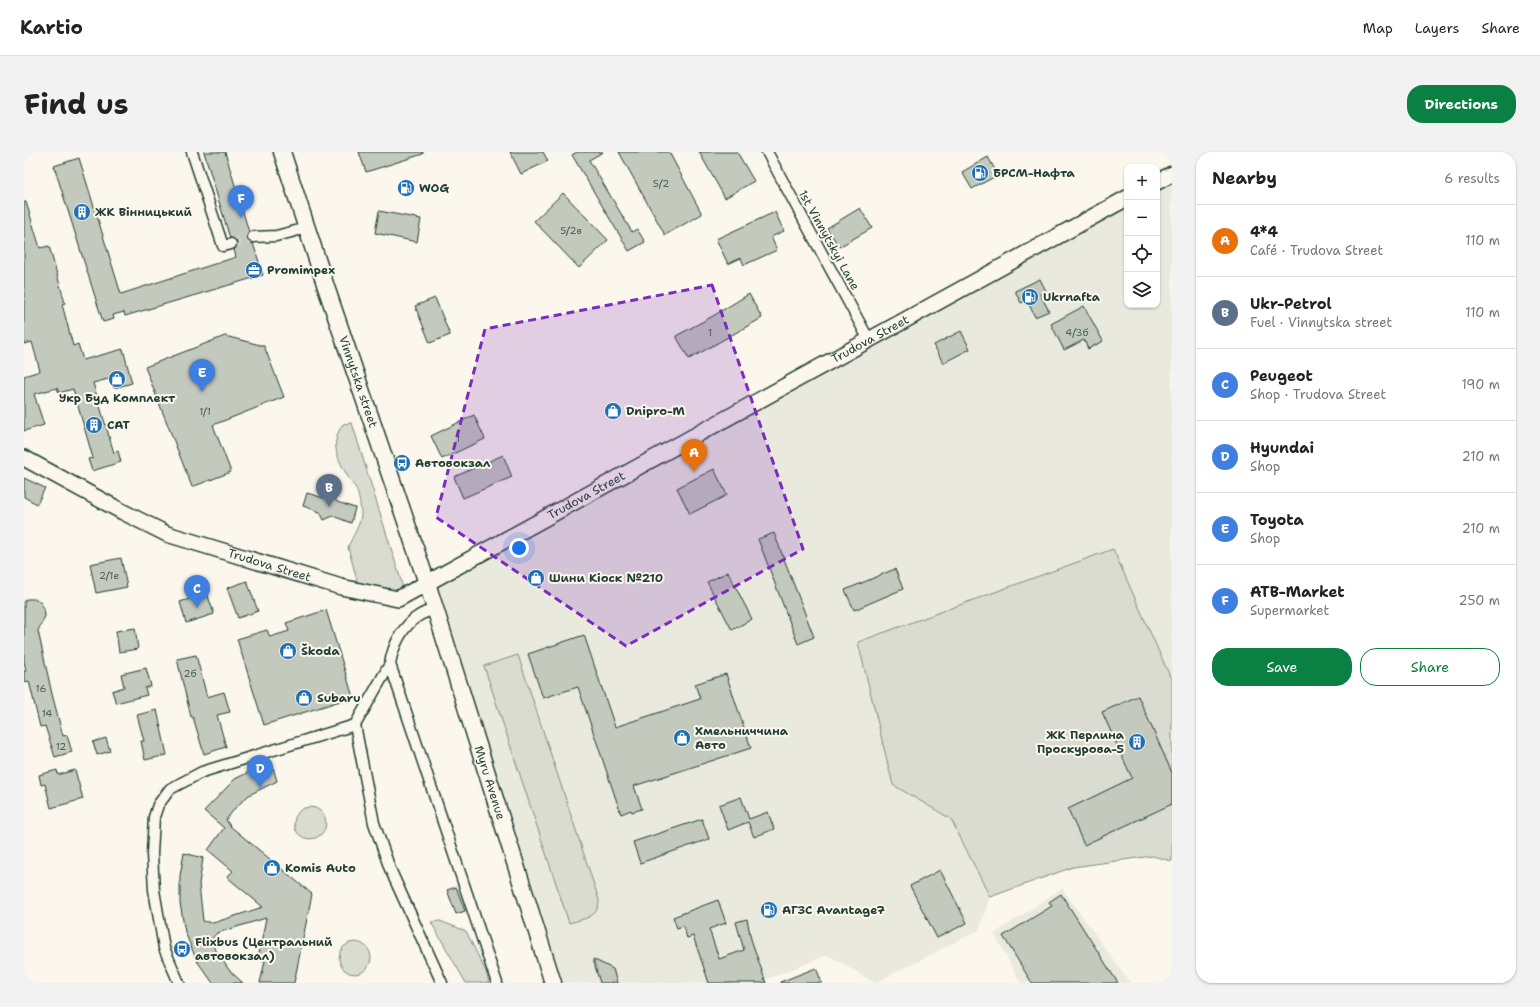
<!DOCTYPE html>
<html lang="en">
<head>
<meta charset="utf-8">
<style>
	body { margin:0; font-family:"Shantell Sans",sans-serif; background:#f2f2f2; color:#222 }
	.controls { position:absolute; right:12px; top:12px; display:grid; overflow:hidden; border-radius:8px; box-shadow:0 1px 3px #0004 }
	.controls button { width:36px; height:36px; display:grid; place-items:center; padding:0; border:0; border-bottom:1px solid #e0e0e0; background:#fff; color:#222; font:20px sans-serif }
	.you { position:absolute; left:495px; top:396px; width:14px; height:14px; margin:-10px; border:3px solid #fff; border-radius:50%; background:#1a73e8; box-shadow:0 0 0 6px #1a73e833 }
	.badge { display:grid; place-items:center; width:26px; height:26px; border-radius:50%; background:#0b8043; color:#fff; font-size:13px; font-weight:700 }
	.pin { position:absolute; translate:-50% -33px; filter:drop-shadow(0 1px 2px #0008) }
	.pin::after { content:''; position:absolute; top:21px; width:14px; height:12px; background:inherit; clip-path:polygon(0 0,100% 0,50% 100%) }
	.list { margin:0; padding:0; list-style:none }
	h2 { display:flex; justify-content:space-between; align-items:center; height:52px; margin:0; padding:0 16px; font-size:17px }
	h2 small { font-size:13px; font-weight:400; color:#767676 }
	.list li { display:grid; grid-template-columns:26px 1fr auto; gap:12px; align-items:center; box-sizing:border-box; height:72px; padding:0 16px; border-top:1px solid #e0e0e0 }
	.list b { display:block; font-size:15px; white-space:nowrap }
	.list p { margin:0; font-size:13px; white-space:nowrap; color:#767676 }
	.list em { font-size:13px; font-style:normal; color:#767676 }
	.actions { display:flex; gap:8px; padding:12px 16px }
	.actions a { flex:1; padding:9px 0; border:1px solid #0b8043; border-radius:16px; text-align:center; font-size:14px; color:#0b8043 }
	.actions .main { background:#0b8043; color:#fff }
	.icon { flex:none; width:22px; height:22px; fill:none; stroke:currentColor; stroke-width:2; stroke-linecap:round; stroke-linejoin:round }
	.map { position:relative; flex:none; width:1148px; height:831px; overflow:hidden; border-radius:16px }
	header { display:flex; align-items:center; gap:24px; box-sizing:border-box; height:56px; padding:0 20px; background:#fff; border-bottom:1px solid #e0e0e0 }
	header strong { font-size:19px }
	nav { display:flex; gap:22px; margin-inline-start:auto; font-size:14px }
	.intro { display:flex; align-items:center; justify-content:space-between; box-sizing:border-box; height:96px; padding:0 24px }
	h1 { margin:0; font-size:28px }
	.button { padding:10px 18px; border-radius:16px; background:#0b8043; color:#fff; font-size:14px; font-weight:700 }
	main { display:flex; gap:24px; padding:0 24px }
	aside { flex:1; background:#fff; border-radius:16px; box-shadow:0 1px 3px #0004 }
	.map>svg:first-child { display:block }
</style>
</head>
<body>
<header>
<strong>Kartio</strong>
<nav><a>Map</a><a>Layers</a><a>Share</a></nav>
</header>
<div class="intro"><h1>Find us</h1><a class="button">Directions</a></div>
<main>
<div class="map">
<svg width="1148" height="831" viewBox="0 0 1148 831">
	<rect width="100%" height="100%" fill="#fbf7ec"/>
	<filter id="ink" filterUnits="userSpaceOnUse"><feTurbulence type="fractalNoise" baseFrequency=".025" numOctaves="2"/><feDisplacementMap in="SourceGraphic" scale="8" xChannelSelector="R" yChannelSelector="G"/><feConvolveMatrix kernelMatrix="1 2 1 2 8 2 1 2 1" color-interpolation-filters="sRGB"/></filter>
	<g filter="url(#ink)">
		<path fill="#eae9de" d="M1148 28V529L1089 398 869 633 927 667 966 745 955 778 851 831 804 803 733 831H535L409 433 1103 52V153H1133V36Z
			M1038 736 1106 831H997L970 782Z"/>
		<path fill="#dbdcd1" stroke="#7d8c82" d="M328 271 375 422 379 436 373 442 334 432 324 395C328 385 336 374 337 363 337 356 335 345 333 339 332 335 328 332 326 328 315 309 304 293 319 272Z
			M1089 397 1148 529V709L1128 704 1049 715 966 745 927 667 869 633 834 490Z
			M494 503 575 748C575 766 559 767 545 771L460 514Z
			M270 671a16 16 0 1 1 32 0a16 16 0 1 1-32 0Z
			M416 769 442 779 462 820 465 831H442L407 770Z
			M315 806a16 16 0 1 1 32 0a16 16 0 1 1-32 0Z"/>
		<path fill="#c4c9be" stroke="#1f3d34" d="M180 0H201L225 80 223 86 226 91H229L239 123 101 164 100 160 89 163 90 167 79 170 30 14 55 6 97 142 212 105 210 98 213 94V90L211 87 206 86Z
			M335 0H399V2L342 20Z
			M486 0H519L524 9 497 22Z
			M553 0H579L565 8 608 80 613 77 621 90 605 99 548 3Z
			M595 0H645L678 62 641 83Z
			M675 0H713L730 29 701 46Z
			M964 5 974 23 948 37 938 20Z
			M539 41 584 88 555 116 510 69Z
			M0 50H2L16 96 25 94 41 151 38 152 49 194 54 192 59 208 99 197 108 231 90 236 88 226 69 231 90 301 94 299 97 310 68 319 64 307 69 306 49 237 35 241 33 236 10 242 20 273 0 279V224L16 219 8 190 0 192Z
			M836 56 848 76 815 95 803 76Z
			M355 59 397 67 393 90 351 81Z
			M751 60 760 79 747 85 753 98 720 113 717 106 704 112 692 87Z
			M1016 127 1022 139 1016 142 1025 159 1011 165 1003 148 997 151 991 139Z
			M725 142 738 166 665 207 652 184 689 164Z
			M411 146 426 183 406 191 391 154Z
			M1060 154 1079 189 1064 197 1060 188 1040 198 1027 172Z
			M937 179 946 197 919 211 910 193Z
			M201 184 240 194 260 245 189 273 207 320 168 335 121 215Z
			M450 263 461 287 418 307 407 284Z
			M479 303 488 325 439 346 430 325Z
			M690 317 703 343 666 362 653 336Z
			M0 326 21 336 13 352 0 345Z
			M283 341 300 346 308 342 313 350 331 356 327 371 309 364 300 368 296 360 279 354Z
			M750 381 790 485 774 492 734 387Z
			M97 406 103 435 72 441 66 412Z
			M871 417 879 437 830 458 821 438Z
			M704 420 728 467 708 478 683 430Z
			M223 429 234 459 214 466 203 436Z
			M183 441 190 462 162 471 156 450Z
			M2 447H12L17 451 20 457 21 464 14 479 28 542 39 584 43 583 48 600 31 605 21 574 16 575 5 529 0 530V519H2L0 509V450Z
			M302 458 329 545 240 573 213 487 243 478 246 485 265 479 262 471Z
			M111 476 114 497 95 500 92 479Z
			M560 483 591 575 676 547 671 532 702 522 727 596 610 634 618 657 608 660 607 658 597 662 554 535 519 546 504 502Z
			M172 503 183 545 200 540 206 560 193 563 202 595 180 602 169 565H167L153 507Z
			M122 516 127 534 121 536 123 543 92 551 88 539 100 535 97 522Z
			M1114 544 1148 621V652L1060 693 1044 657 1108 626 1078 560Z
			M133 558 143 603 121 608 117 589H120L113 563Z
			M82 586 86 599 73 603 69 590Z
			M247 609 253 629 225 643 211 656 202 668 206 674 288 742 270 831H236L241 809 234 807 242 766 193 781 186 789 205 818 219 831H189L173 809 161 780 156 751V724L160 701 179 706 175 732 179 769 189 771 239 755 203 725 209 719 184 698 200 676 180 659 211 627Z
			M33 618 34 623 51 618 59 647 27 656 21 632 17 633 15 623Z
			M717 645 725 667 744 660 750 677 730 685 724 670 704 678 695 653Z
			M678 667 685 687 616 711 609 690Z
			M916 718 943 771 913 786 886 734Z
			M432 735 441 759 432 762 423 738Z
			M1037 742 1094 831H1008L979 784 1028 754 1025 750Z
			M694 748 702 771 685 777 695 807 720 798 712 770 723 767 727 787 742 831H685L669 784 663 786 659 774 653 776 649 765Z
			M569 807 589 817 593 831H576Z
			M792 816 798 831H756V830Z"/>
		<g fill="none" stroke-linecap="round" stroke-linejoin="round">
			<path stroke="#cfd2c7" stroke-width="10" stroke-dasharray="10 5" stroke-linecap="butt" d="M207 92 229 85"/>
			<g stroke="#1f3d34" stroke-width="13">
				<path id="street" d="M168 0 199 94 207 92
					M743 0 845 188
					M229 85 252 84 283 76
					M411 457C406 459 401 460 396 463 379 473 369 493 366 512L473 831
					M366 512 331 573 350 671 366 717 418 831
					M155 831 140 796 130 738 128 702 130 665 134 653 146 637 178 620 331 573"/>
			</g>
			<g stroke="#1f3d34" stroke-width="18">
				<g id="secondary">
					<path d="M1133 30 1148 22"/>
					<path id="s1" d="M0 306 99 360 143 382 317 435 374 447 1103 46"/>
				</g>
			</g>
			<g stroke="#1f3d34" stroke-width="19">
				<g id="primary">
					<path id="s2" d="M258 0 303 138 403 431 529 831"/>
				</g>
			</g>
			<use href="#street" stroke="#fbf7ec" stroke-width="10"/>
			<use href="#secondary" stroke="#fbf7ec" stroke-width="15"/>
			<use href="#primary" stroke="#fbf7ec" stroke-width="16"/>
		</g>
	</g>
	<path fill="#7b2cbf" fill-opacity="0.2" stroke="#7b2cbf" stroke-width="3" stroke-dasharray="8 5" stroke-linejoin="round" d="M688 133 779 397 602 494 412 365 461 177Z"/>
	<defs>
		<g id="fuel-disc" transform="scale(0.9)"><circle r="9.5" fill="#1f6fb2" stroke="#fbf7ec"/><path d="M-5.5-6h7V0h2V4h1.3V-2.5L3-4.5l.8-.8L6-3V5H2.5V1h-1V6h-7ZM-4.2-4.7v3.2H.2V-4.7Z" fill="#fff"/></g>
		<g id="building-disc" transform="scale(0.9)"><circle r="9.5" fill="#1f6fb2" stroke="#fbf7ec"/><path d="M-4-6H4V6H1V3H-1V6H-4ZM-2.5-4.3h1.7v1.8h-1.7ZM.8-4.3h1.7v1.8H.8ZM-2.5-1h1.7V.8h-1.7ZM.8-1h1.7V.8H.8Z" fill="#fff"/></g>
		<g id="office-disc" transform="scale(0.9)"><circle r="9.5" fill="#1f6fb2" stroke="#fbf7ec"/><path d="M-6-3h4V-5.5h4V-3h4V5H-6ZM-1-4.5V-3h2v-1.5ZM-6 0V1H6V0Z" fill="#fff"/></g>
		<g id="shop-disc" transform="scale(0.9)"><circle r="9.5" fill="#1f6fb2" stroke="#fbf7ec"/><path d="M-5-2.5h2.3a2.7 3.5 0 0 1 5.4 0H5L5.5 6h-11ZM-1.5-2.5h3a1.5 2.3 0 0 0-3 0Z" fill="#fff"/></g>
		<g id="bus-disc" transform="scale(0.9)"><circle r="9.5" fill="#1f6fb2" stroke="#fbf7ec"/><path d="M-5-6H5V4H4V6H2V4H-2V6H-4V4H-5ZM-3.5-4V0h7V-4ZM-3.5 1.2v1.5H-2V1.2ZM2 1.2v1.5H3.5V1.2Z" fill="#fff"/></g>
	</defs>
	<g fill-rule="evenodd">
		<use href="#fuel-disc" x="956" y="21"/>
		<use href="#fuel-disc" x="382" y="36"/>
		<use href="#building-disc" x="58" y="60"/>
		<use href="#office-disc" x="230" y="118"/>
		<use href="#fuel-disc" x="1006" y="145"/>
		<use href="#shop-disc" x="93" y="227"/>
		<use href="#shop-disc" x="589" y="259"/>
		<use href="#building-disc" x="70" y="273"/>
		<use href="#bus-disc" x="378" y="311"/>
		<use href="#shop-disc" x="512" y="426"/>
		<use href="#shop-disc" x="264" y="499"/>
		<use href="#shop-disc" x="280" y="546"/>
		<use href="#shop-disc" x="658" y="586"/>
		<use href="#building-disc" x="1113" y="590"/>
		<use href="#shop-disc" x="248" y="716"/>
		<use href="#fuel-disc" x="745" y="758"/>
		<use href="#bus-disc" x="158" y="797"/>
	</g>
	<g text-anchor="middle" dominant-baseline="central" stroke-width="4" stroke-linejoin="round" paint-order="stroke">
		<g font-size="10" fill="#486056">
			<text x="637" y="31">5/2</text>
			<text x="547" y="78">5/2в</text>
			<text x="686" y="180">1</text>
			<text x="1053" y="180">4/3б</text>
			<text x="181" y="259">1/1</text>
			<text x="434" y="286">1</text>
			<text x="85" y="423">2/1е</text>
			<text x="166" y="521">2б</text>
			<text x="17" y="536">16</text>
			<text x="23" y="561">14</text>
			<text x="37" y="594">12</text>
		</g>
		<g font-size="12" font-weight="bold" fill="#1f3d34" stroke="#fbf7ec" text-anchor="start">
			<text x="969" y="21">БРСМ-Нафта</text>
			<text x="395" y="36">WOG</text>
			<text x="71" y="60">ЖК Вінницький</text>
			<text x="243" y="118">Promimpex</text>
			<text x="1019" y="145">Ukrnafta</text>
			<text x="93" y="246" text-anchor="middle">Укр Буд Комплект</text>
			<text x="602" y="259">Dnipro-M</text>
			<text x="83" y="273">САТ</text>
			<text x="391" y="311">Автовокзал</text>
			<text x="525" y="426">Шини Кіоск №210</text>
			<text x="277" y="499">Škoda</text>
			<text x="293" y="546">Subaru</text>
			<text x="671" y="579">Хмельниччина<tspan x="671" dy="14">Авто</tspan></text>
			<text x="1100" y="583" text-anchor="end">ЖК Перлина<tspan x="1100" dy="14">Проскурова-5</tspan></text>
			<text x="261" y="716">Komis Auto</text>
			<text x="758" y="758">АГЗС Avantage7</text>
			<text x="171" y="790">Flixbus (Центральний<tspan x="171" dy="14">автовокзал)</tspan></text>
		</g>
		<g font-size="12" fill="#1f3d34" stroke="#fbf7ec">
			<text transform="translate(805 88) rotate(61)">1st Vinnytskyi Lane</text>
			<text stroke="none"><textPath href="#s1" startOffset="941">Trudova Street</textPath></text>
			<text stroke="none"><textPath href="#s2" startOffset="242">Vinnytska street</textPath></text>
			<text stroke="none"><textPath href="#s1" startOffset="617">Trudova Street</textPath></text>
			<text stroke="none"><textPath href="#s1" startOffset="269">Trudova Street</textPath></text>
			<text stroke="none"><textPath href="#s2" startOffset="664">Myru Avenue</textPath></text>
		</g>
	</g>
</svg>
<div class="controls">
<button>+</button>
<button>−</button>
<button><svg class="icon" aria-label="locate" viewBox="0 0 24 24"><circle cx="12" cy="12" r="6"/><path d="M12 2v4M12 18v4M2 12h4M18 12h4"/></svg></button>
<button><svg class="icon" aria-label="layers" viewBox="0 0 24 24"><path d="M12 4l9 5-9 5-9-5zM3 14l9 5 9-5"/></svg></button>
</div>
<div class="you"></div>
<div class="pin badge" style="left:670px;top:320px;background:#e8710a">A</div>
<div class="pin badge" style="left:305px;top:355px;background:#5c6f8a">B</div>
<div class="pin badge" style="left:173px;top:456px;background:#3f7fe0">C</div>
<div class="pin badge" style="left:236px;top:636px;background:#3f7fe0">D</div>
<div class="pin badge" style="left:178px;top:240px;background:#3f7fe0">E</div>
<div class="pin badge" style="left:217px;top:66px;background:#3f7fe0">F</div>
</div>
<aside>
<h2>Nearby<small>6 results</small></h2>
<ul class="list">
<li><span class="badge" style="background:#e8710a">A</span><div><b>4*4</b><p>Café · Trudova Street</p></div><em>110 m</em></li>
<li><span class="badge" style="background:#5c6f8a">B</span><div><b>Ukr-Petrol</b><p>Fuel · Vinnytska street</p></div><em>110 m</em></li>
<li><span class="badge" style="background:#3f7fe0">C</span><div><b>Peugeot</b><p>Shop · Trudova Street</p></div><em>190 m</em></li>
<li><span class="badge" style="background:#3f7fe0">D</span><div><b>Hyundai</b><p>Shop</p></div><em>210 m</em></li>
<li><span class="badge" style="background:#3f7fe0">E</span><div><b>Toyota</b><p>Shop</p></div><em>210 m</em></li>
<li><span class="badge" style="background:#3f7fe0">F</span><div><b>ATB-Market</b><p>Supermarket</p></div><em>250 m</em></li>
</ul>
<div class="actions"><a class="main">Save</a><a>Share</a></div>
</aside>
</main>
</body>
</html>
